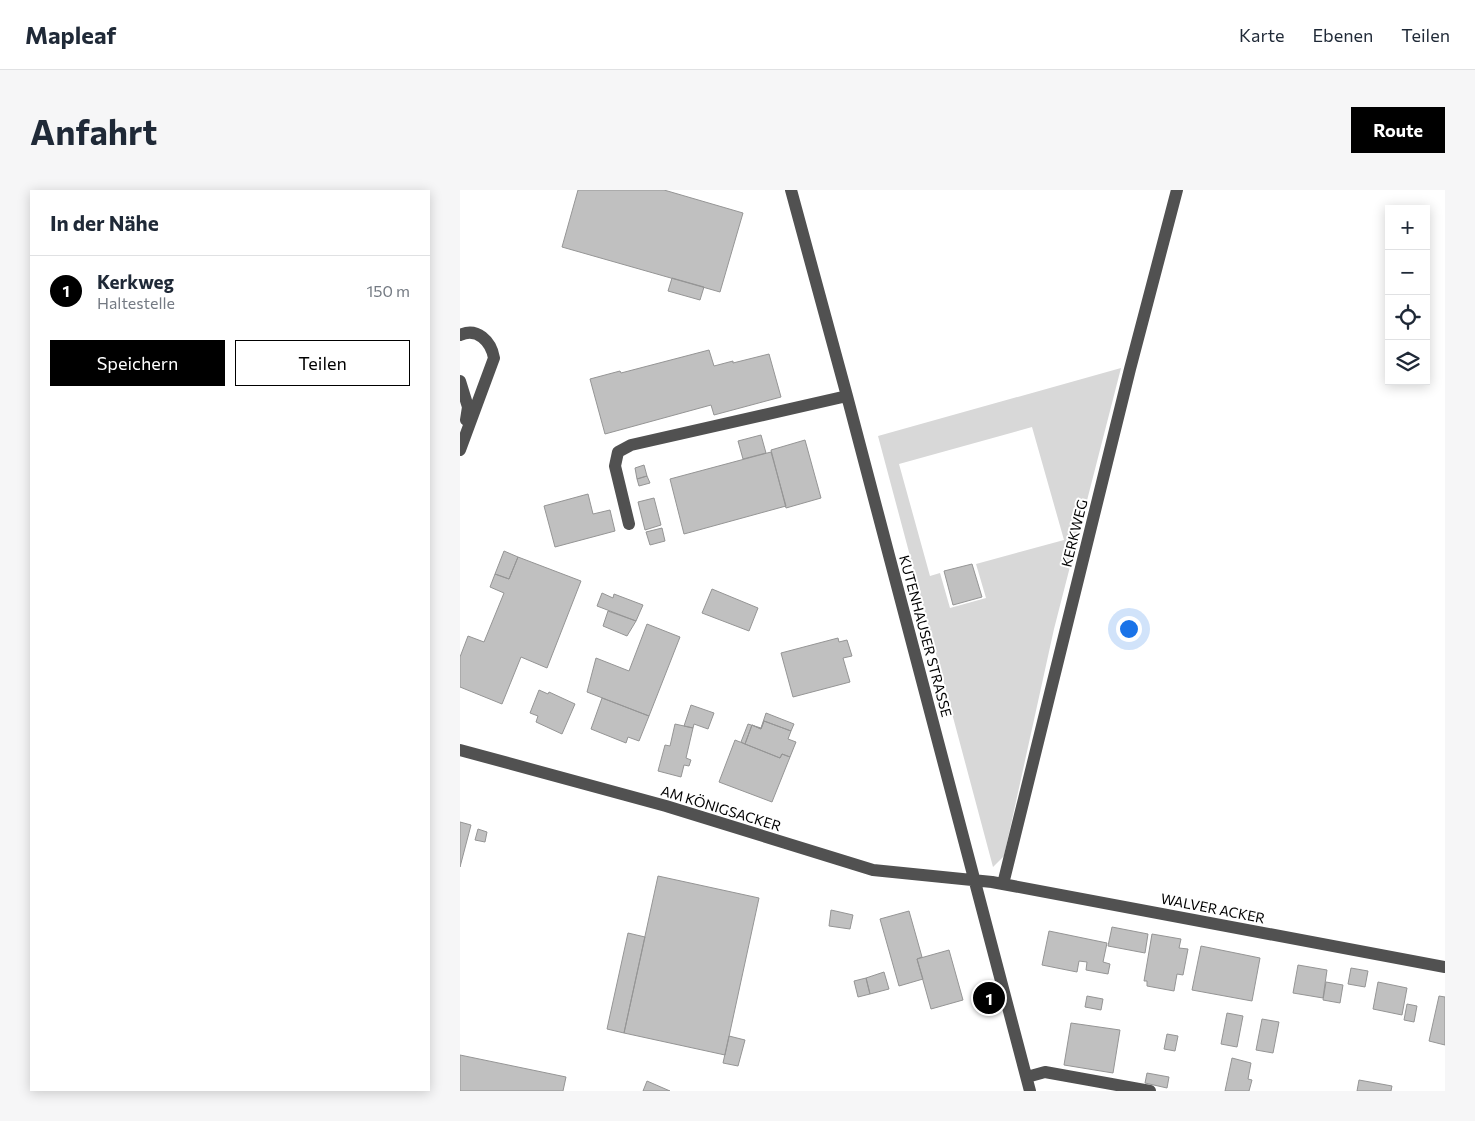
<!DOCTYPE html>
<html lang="de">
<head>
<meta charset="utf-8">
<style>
	body { margin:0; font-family:Commissioner,sans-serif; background:#f6f6f7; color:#1f2937 }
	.controls { position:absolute; right:15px; top:15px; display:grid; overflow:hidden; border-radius:0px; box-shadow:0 2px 12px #0003 }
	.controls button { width:45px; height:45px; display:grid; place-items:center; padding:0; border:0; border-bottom:1px solid #e0e1e3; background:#fff; color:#1f2937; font:25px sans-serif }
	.you { position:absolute; left:668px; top:438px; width:18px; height:18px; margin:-12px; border:4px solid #fff; border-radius:50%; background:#1a73e8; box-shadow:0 0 0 8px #1a73e833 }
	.badge { display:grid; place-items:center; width:32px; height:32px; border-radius:50%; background:#000; color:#fff; font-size:16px; font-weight:700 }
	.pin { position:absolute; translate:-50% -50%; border:2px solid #fff; box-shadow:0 1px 5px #0006 }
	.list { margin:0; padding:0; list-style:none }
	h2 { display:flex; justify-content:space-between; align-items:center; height:65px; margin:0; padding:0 20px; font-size:21px }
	h2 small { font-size:16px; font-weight:400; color:#747a83 }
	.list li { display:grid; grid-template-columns:32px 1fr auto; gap:15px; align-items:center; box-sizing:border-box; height:70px; padding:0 20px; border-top:1px solid #e0e1e3 }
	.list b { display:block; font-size:19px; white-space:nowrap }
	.list p { margin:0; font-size:16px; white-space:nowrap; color:#747a83 }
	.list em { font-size:16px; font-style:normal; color:#747a83 }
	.actions { display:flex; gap:10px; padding:15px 20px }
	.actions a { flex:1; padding:11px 0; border:1px solid #000; border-radius:0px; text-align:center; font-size:18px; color:#000 }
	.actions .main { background:#000; color:#fff }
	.icon { flex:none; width:28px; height:28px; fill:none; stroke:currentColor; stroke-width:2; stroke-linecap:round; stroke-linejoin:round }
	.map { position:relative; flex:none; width:985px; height:901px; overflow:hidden; border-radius:0px }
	header { display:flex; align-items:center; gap:30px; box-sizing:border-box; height:70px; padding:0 25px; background:#fff; border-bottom:1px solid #e0e1e3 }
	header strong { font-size:24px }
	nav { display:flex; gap:28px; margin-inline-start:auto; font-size:18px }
	.intro { display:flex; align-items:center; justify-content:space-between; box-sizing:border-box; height:120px; padding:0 30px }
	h1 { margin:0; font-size:35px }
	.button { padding:12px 22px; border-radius:0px; background:#000; color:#fff; font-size:18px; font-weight:700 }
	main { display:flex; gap:30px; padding:0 30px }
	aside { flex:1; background:#fff; border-radius:0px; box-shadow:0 2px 12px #0003 }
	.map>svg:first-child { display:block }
</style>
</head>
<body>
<header>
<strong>Mapleaf</strong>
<nav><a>Karte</a><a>Ebenen</a><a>Teilen</a></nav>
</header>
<div class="intro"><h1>Anfahrt</h1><a class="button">Route</a></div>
<main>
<aside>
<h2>In der Nähe<small></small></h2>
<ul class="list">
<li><span class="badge">1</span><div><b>Kerkweg</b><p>Haltestelle</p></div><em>150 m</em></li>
</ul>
<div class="actions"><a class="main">Speichern</a><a>Teilen</a></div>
</aside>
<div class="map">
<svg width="985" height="901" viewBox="0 0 985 901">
	<rect width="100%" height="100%" fill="#fff"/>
	<path fill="#d8d8d8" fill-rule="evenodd" d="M661 178 594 439 544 666 533 677 418 246ZM572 237 604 350 516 374 526 408 490 418 480 383 470 386 439 274Z"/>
	<path fill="#c0c0c0" stroke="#959595" d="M118 0H204L283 23 260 102 102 57Z
		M212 88 244 97 240 110 208 101Z
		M249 160 254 176 273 171V173L309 164 321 207 254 225 251 215 145 244 130 189 160 181 161 183Z
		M301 245 306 263 283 269 278 251Z
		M345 250 361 308 326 318 311 260Z
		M311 262 326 316 224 344 210 289Z
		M184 275 187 286 177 289 175 278Z
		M187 286 190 293 179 296 177 289Z
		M128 304 133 324 150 320 155 341 95 357 84 316Z
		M194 308 201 335 185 340 178 312Z
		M202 338 205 351 190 355 186 342Z
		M44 361 58 367 49 389 35 384Z
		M58 367 121 391 87 478 61 467 42 514 0 497V467L8 446 24 452 44 403 30 397 35 384 49 389Z
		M512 374 522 407 493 415 484 381Z
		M252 399 298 418 289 441 242 423Z
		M142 403 153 408 154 404 183 415 176 431 137 416Z
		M148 421 176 431 167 446 143 436Z
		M187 434 220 447 189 526 127 502 136 468 169 481Z
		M378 448 379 452 387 450 392 466 383 468 390 492 333 507 321 463Z
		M79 500 88 504 89 502 115 514 102 544 76 532 78 526 70 523Z
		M142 508 189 526 179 551 168 547 166 553 131 539Z
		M231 515 254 523 248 539 234 534 233 538 224 536Z
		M306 523 334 534 331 541 304 531 301 539 292 535 285 554 281 552 288 534 301 538Z
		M304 531 331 541 328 549 336 552 330 567 322 564 320 568 285 554 292 535 301 539Z
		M215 534 233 538 226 568 231 570 229 576 224 575 221 587 198 581 205 555 210 556Z
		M275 550 320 568 322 564 330 567 312 612 259 592Z
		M0 632 11 635 0 677Z
		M18 639 27 642 25 652 15 650Z
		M198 686 299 708 265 865 164 843Z
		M371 720 393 725 390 739 369 736Z
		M449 721 462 767 457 769 463 789 439 796 420 729Z
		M652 737 688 744 685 763 648 756Z
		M589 741 647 753 643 772 650 774 648 784 626 780 627 772 619 771 617 782 582 775Z
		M168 743 185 747 164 843 147 839Z
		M692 744 721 749 719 758 728 759 723 785 717 784 714 801 687 796V791H684Z
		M741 756 800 768 792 811 732 800Z
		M489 760 503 810 471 819 457 769Z
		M838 775 867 780 863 808 833 803Z
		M891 778 908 781 905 797 888 794Z
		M424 782 429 799 410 804 406 788Z
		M406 788 410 804 398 807 394 791Z
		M866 792 883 795 880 813 863 810Z
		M918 792 947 798 942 825 913 819Z
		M627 806 643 809 641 820 625 817Z
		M979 806 985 807V855L969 851Z
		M947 814 957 816 954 832 944 830Z
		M767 823 783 826 777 857 761 854Z
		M802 829 819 832 813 863 796 860Z
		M611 833 660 840 653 883 604 875Z
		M707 844 718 846 715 861 704 859Z
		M269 846 285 850 278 876 263 873Z
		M0 865 106 887 103 901H0Z
		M772 868 791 873 788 889 792 890 789 901H765Z
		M687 883 709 887 707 898 685 893Z
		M899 890 932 896 931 901H897Z
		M187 891 210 901H183Z"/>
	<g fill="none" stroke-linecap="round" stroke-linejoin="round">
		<path stroke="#515151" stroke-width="12" d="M331 0 387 206 570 901
			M0 145C17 137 31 151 34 168L0 260
			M0 191 8 217 6 230
			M169 334 155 276 158 262 171 255 387 206
			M0 560 206 616 413 680 532 692 985 777
			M543 694 670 179 717 0
			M567 887 585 882 690 901"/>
	</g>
	<g text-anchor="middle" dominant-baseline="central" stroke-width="4" stroke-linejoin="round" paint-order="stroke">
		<g font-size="14" fill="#000" stroke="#fff">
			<text transform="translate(614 343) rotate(-76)">KERKWEG</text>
			<text transform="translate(466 446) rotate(75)">KUTENHAUSER STRASSE</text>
			<text transform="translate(261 618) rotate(17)">AM KÖNIGSACKER</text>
			<text transform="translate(753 718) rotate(11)">WALVER ACKER</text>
		</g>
	</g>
</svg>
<div class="controls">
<button>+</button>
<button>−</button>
<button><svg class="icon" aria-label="locate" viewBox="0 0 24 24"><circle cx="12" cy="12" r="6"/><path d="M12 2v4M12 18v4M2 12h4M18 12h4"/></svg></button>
<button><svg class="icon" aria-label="layers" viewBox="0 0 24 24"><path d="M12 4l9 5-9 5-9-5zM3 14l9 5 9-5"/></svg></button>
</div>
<div class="you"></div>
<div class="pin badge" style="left:529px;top:808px">1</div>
</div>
</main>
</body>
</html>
